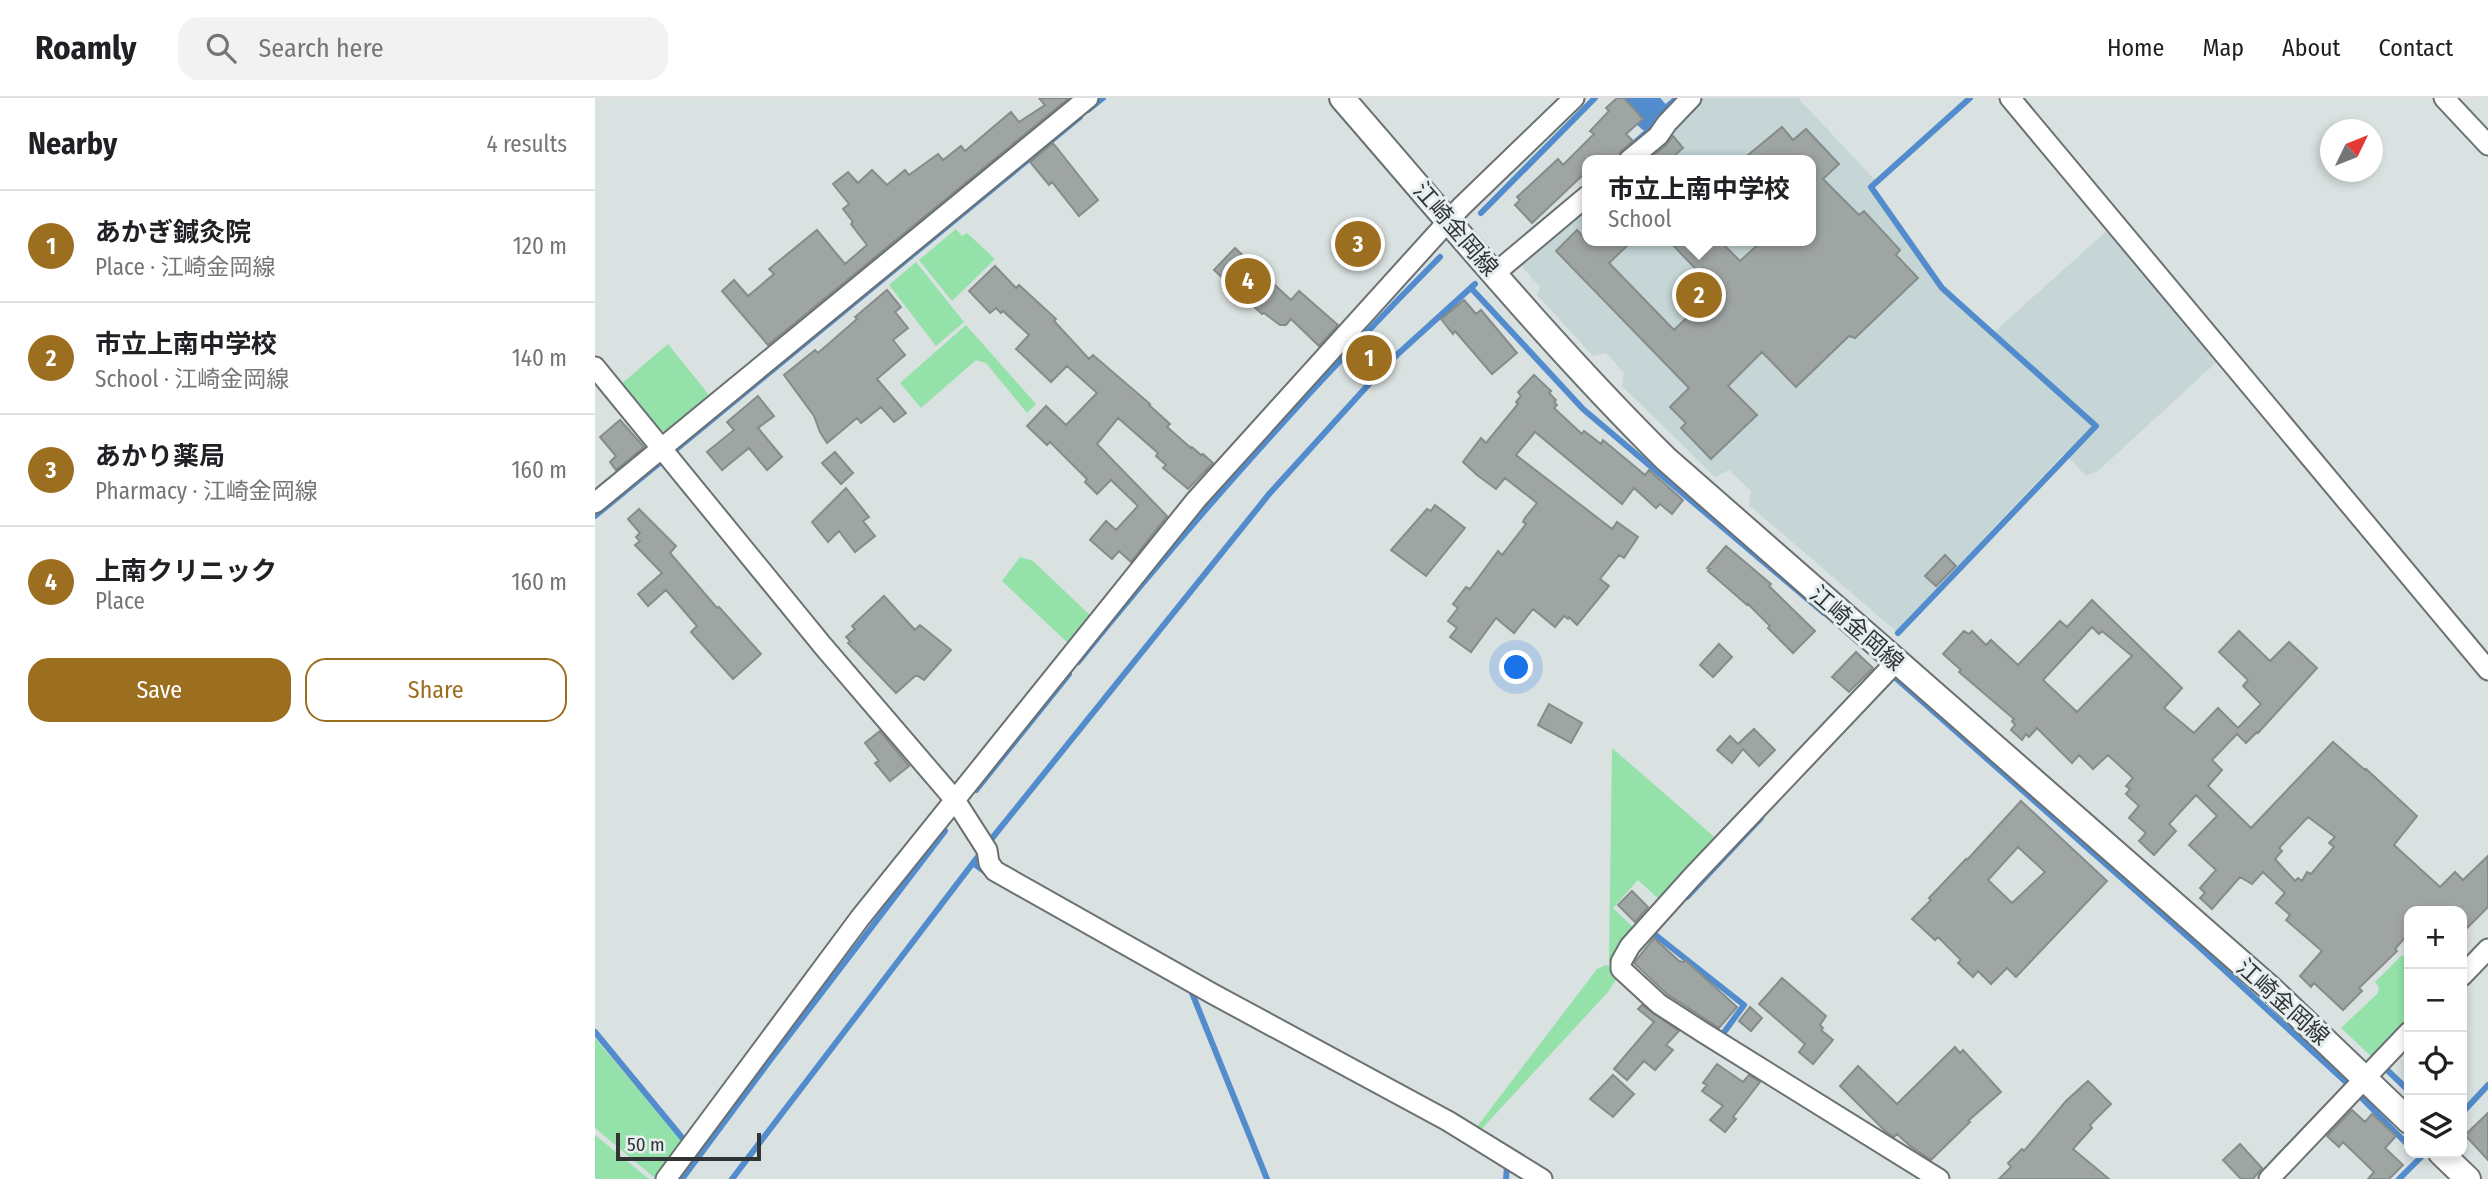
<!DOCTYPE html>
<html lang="en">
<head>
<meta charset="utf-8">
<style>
	body { margin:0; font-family:"Fira Sans Condensed","Noto Sans JP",sans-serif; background:#f2f2f2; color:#202124 }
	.controls { position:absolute; right:21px; bottom:21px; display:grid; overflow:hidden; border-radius:14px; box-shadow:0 4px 10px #0003 }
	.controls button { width:63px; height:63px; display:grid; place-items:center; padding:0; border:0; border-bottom:2px solid #e0e0e0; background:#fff; color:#202124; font:35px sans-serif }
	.compass { position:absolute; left:1725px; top:21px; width:63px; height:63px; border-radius:50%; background:#fff; box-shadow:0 4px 10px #0003; rotate:47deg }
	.scale { position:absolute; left:21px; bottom:18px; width:145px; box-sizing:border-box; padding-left:7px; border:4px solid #313434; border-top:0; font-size:19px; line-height:24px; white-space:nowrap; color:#313434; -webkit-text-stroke:5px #e7eeef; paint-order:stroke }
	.you { position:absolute; left:922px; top:570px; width:24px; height:24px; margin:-18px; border:5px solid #fff; border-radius:50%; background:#1a73e8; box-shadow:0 0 0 10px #1a73e833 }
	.badge { display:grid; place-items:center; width:46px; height:46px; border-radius:50%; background:#9c6e1f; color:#fff; font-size:23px; font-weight:700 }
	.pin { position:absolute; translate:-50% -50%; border:4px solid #fff; box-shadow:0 2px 7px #0006 }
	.popup { position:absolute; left:987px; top:57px; width:234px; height:91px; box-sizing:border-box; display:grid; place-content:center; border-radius:14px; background:#fff; filter:drop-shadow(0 2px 5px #0005); font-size:23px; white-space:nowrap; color:#757577 }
	.popup b { font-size:26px; color:#202124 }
	.popup::after { content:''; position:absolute; left:50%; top:100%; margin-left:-14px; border:14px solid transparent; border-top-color:#fff }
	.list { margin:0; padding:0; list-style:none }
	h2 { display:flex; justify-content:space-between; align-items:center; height:91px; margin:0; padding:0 28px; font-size:30px }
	h2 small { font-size:23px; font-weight:400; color:#757577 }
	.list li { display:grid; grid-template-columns:46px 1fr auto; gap:21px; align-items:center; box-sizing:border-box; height:112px; padding:0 28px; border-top:2px solid #e0e0e0 }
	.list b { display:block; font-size:26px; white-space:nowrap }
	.list p { margin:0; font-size:23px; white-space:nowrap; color:#757577 }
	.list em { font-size:23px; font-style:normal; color:#757577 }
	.actions { display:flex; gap:14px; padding:21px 28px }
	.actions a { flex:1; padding:16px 0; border:2px solid #9c6e1f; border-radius:21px; text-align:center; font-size:24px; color:#9c6e1f }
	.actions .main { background:#9c6e1f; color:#fff }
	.icon { flex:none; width:38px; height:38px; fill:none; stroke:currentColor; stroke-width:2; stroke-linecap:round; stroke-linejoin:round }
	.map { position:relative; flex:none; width:1893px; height:1081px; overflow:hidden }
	header { display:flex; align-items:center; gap:42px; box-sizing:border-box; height:98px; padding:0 35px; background:#fff; border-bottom:2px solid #e0e0e0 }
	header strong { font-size:33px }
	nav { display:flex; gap:38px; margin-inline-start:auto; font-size:24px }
	.search { width:490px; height:63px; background:#f2f2f2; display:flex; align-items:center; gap:18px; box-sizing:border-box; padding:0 24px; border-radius:21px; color:#757577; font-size:26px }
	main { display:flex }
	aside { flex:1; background:#fff }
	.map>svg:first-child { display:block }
</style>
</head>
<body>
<header>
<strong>Roamly</strong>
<div class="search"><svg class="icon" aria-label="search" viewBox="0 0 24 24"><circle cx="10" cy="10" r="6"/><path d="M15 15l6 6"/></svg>Search here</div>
<nav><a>Home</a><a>Map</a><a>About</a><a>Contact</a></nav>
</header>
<main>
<aside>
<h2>Nearby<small>4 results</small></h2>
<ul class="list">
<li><span class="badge">1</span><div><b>あかぎ鍼灸院</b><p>Place · 江崎金岡線</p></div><em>120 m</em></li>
<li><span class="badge">2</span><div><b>市立上南中学校</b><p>School · 江崎金岡線</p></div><em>140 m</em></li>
<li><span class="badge">3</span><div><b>あかり薬局</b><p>Pharmacy · 江崎金岡線</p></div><em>160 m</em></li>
<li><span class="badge">4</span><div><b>上南クリニック</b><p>Place</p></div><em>160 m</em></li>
</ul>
<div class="actions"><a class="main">Save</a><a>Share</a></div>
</aside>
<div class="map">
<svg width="1893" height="1081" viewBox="0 0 1893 1081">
	<rect width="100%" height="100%" fill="#dae1e1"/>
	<path fill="#c6d6d7" d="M1104 0H1203L1280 82 1273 89 1345 191 1396 237 1516 129 1626 260 1504 372 1491 378 1469 355 1301 533 1154 407 1156 393 1134 372 1120 379 1027 288 1029 275 1011 255 998 258 942 197 945 189 922 163 992 103V143H1216V62H1040Z"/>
	<path fill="#94e2a9" d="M361 131 367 138 372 135 400 161 357 203 324 162Z
		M321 164 369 224 341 248 294 187Z
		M371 227 441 306 432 315 391 265 381 262 326 310 305 285Z
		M73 246 114 297 72 332 63 334 25 287Z
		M425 459 438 463 498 520 476 548 407 483Z
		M1017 650 1124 743 1068 805 1043 782 1018 810 1043 834 1014 865Z
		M1807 857 1814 863V923L1778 960 1746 930 1783 895 1784 889 1780 884Z
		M1011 867 1015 868V877L1021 882 1013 894 882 1036 878 1034 1002 871Z
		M0 940 88 1045 61 1081 0 1030Z
		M0 1037 54 1081H0Z"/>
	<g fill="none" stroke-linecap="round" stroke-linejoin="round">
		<path stroke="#528ccd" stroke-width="6" d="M493 12 508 0
			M1020 62 1052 34 1057 17 1066 14 1082 0
			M886 115 1000 0
			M876 190 988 311 1229 515
			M0 418 485 19
			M1303 535 1501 328 1347 190 1276 89 1375 0
			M483 564C597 423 717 288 845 159
			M1294 574 1600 845 1752 985 1814 1048
			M381 692 474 576
			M378 765 396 778
			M1092 799 1166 720
			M1058 835 1149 907 1127 937
			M595 890 672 1081
			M0 934 89 1042
			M1788 968 1814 993
			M1867 1015 1893 987
			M87 1081 176 961 350 733
			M137 1081 394 744 675 395 794 264 880 186
			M911 1081 912 1069
			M1804 1081 1828 1057"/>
		<path stroke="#528ccd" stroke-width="35" d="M1042 0 1057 17"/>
	</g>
	<path fill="#9fa5a3" stroke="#858c8a" stroke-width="2" fill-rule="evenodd" d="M444 0H474L173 247 127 193 139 182 153 198 179 176 174 171 222 132 250 166 272 147 256 126 258 124 248 111 254 106 238 86 253 74 263 85 277 72 292 87 310 72 314 77 343 56 348 62 366 48 370 53 416 14 424 24 450 7Z
		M1022 0H1029L1048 21 1031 36 1038 43 1026 53 1022 62H992V73L937 125 920 107 925 102 922 99 963 61 968 67 999 36 995 33 1014 13 1011 10Z
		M1187 29 1198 42 1211 31 1244 66 1228 81 1264 117 1269 113 1305 152 1301 157 1323 180 1260 240 1254 238 1201 289 1167 254 1133 288 1162 317 1116 361 1086 330 1091 325 1075 309 1094 290 961 153 982 132 992 143H1037L1014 165 1079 232 1121 192 1074 143H1125L1145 163 1167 143H1216V62H1147Z
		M1078 38 1088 50 1075 62H1053L1071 47Z
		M458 45 503 102 484 118 457 84 454 87 435 64Z
		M759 126 783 148 766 166 743 144Z
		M640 150 696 202 704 193 743 227 724 248 696 221 691 227H685L669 215 667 216 619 172Z
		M400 168 421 190 424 187 461 221 459 223 494 261 498 257 555 306 554 307 575 326 572 329 596 350 597 349 606 357 608 356 618 365 593 391 568 370 571 367 561 358 563 355 523 320 502 346 572 418 536 464 524 453 517 461 495 442 511 423 521 432 543 408 516 382 502 396 490 384 492 381 455 344 452 347 432 328 451 308 471 327 502 295 472 268 456 284 421 251 434 237 408 213 406 215 401 210 395 215 374 193Z
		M292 192 306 209 300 214 313 230 298 242 310 257 282 281 311 315 299 324 286 309 266 325 262 320 232 345 225 334 219 318 189 277 220 252 223 255 262 221 260 219Z
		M869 202 881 216 886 212 922 255 897 276 860 233 858 236 846 221Z
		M777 244 791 258 772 276 758 262Z
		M939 277 956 293 954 295 961 302 959 304 962 307 959 310 987 336 989 333 1006 346 1008 342 1050 377 1054 372 1088 402 1077 416 1065 406 1061 410 1039 390 1027 406 940 334 921 357 1017 431 1022 424 1043 439 1029 460 1024 457 1005 481 1014 488 982 527 974 519 973 521 969 518 960 529 938 511 919 535 901 520 876 554 855 539 862 530 853 523 863 510 858 506 871 489 875 491 903 453 907 457 931 426 928 424 930 420 942 405 910 380 901 391 882 377 868 364 886 340 891 345 923 306 921 304 926 298 923 294Z
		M163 298 179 318 163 330 187 359 172 372 154 350 127 372 112 354 139 332 132 324Z
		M25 322 49 349 21 372 15 364 21 358 5 339Z
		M240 354 258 375 246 386 227 365Z
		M251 390 274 419 268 423 280 438 260 454 244 433 233 444 217 424Z
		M840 407 870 430 831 478 796 452 832 411 836 413Z
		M44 411 81 448 75 455 122 510 124 509 166 556 138 581 96 534 102 528 71 492 53 508 43 496 67 475 40 447 45 443 41 439 45 435 33 421Z
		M1131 448 1176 486 1174 488 1220 533 1198 555 1173 530 1175 528 1153 506 1152 507 1113 473 1115 471 1112 470Z
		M1350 457 1361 468 1341 488 1330 478Z
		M289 498 320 532 325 527 356 552 329 582 323 578H320L301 595 253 545 255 543 251 539 260 531 257 528Z
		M1497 502 1587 590 1569 610 1599 635 1623 610 1643 630 1666 606 1648 588 1653 582 1624 554 1644 533 1675 563 1694 544 1722 570 1663 635 1662 634 1651 645 1642 636 1617 662 1627 672 1613 688 1656 730 1738 644 1770 672 1771 671 1822 718 1799 747 1845 789 1860 774 1868 782 1893 758V809L1867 835V813H1814V835L1800 851 1802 853 1764 890 1767 893 1748 912 1719 885 1716 889 1705 878 1727 853 1691 822 1695 817 1681 805 1690 795 1668 774 1657 786 1645 779 1617 811 1605 800 1610 795 1605 790 1621 772 1594 747 1622 718 1601 697 1574 726 1581 733 1559 757 1544 743 1551 735 1534 720 1544 708 1531 696 1535 691 1531 688 1538 680 1513 657 1498 671 1484 657 1477 665 1442 630 1434 639 1431 636 1427 642 1416 632 1420 627 1417 623 1419 621 1364 574 1366 572 1348 556 1369 533 1374 536 1377 533 1391 547 1396 542 1423 567 1465 523 1472 529ZM1497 529 1504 536 1507 533 1537 558 1482 614 1448 582ZM1713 719 1740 739 1734 745 1739 749 1716 776 1712 774 1707 783 1703 780 1700 783 1680 761 1687 753 1684 750Z
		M1124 546 1137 559 1118 579 1105 567Z
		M1261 554 1278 570 1254 594 1237 579Z
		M954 606 987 625 976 645 943 627Z
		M1159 631 1180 652 1164 668 1148 651 1137 665 1122 652 1135 638 1143 646Z
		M285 633 314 668 295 683 280 665 284 663 270 645Z
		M1426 703 1512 783 1421 879 1412 870 1396 886 1383 873 1378 879 1363 865 1366 862 1343 839 1340 842 1317 821 1336 802 1334 800 1371 761 1372 762ZM1423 749 1450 774 1417 805 1393 782Z
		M1037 793 1053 809 1040 824 1023 807Z
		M1059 840 1084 863 1088 864 1090 862 1142 909 1124 930 1072 896 1039 865Z
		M1187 880 1231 918 1225 927 1228 930 1226 932 1238 942 1218 966 1204 954 1210 946 1164 906Z
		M1047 907 1084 933 1071 947 1078 952 1060 972 1049 963 1032 982 1019 971 1059 924 1043 911Z
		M1155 909 1167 920 1156 933 1144 923Z
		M1360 949 1365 955 1368 952 1406 994 1373 1023 1375 1024 1336 1062 1315 1048 1302 1036 1299 1039 1290 1033 1245 988 1263 968 1302 1006Z
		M1122 966 1148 984 1154 977 1165 984 1138 1019 1141 1021 1130 1034 1115 1022 1128 1008 1107 993 1112 987 1108 985Z
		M1018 977 1039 996 1018 1019 995 1001Z
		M1493 983 1516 1006 1495 1027 1497 1030 1478 1051 1514 1081H1404L1416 1069 1413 1065 1427 1051 1429 1053 1471 1003Z
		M1757 1012 1770 1024 1777 1016 1801 1038 1790 1050 1808 1067 1794 1081H1773L1779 1074 1748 1044 1744 1049 1732 1038Z
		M1893 1015V1062L1870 1037Z
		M1645 1046 1667 1070 1658 1081H1646L1628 1062Z"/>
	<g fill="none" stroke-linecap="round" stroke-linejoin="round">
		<g stroke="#6b7172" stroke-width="23">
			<path id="minor" d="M1415 0 1893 572
				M1849 0 1893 47
				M1034 62 1063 38 1072 25 1096 0
				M899 176 992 98
				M0 269 228 548 360 702 392 752 394 765 400 773 618 896 853 1023 947 1081
				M0 405 493 0
				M1301 564 1097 779 1035 848 1026 864V871L1064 906 1109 935 1344 1081
				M1867 878 1893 851
				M71 1081 265 820 601 402 866 109 979 0
				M1674 1081 1814 934"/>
		</g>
		<g stroke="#6b7172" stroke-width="28">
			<path id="major" d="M747 0C853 122 956 247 1071 361L1676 891 1814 1023
				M1846 1055 1873 1081"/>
		</g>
		<use href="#minor" stroke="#fff" stroke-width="19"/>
		<use href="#major" stroke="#fff" stroke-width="24"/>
	</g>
	<g text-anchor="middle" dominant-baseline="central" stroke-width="6" stroke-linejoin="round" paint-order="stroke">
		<g font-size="23" fill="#313434" stroke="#e7eeef">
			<text transform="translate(861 131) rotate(49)">江崎金岡線</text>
			<text transform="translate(1262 530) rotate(41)">江崎金岡線</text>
			<text transform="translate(1688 904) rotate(42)">江崎金岡線</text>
		</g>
	</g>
</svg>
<div class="controls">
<button>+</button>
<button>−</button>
<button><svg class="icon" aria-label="locate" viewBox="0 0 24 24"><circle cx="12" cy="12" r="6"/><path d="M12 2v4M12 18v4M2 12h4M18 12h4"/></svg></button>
<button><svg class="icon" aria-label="layers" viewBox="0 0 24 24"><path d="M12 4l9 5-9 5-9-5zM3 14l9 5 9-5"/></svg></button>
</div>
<svg class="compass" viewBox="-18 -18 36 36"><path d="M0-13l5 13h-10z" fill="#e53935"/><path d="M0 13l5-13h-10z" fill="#757577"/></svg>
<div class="scale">50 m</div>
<div class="you"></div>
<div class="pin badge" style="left:774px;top:260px">1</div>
<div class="pin badge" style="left:1104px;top:197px">2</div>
<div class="popup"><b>市立上南中学校</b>School</div>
<div class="pin badge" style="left:763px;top:146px">3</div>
<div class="pin badge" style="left:653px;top:183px">4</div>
</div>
</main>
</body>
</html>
